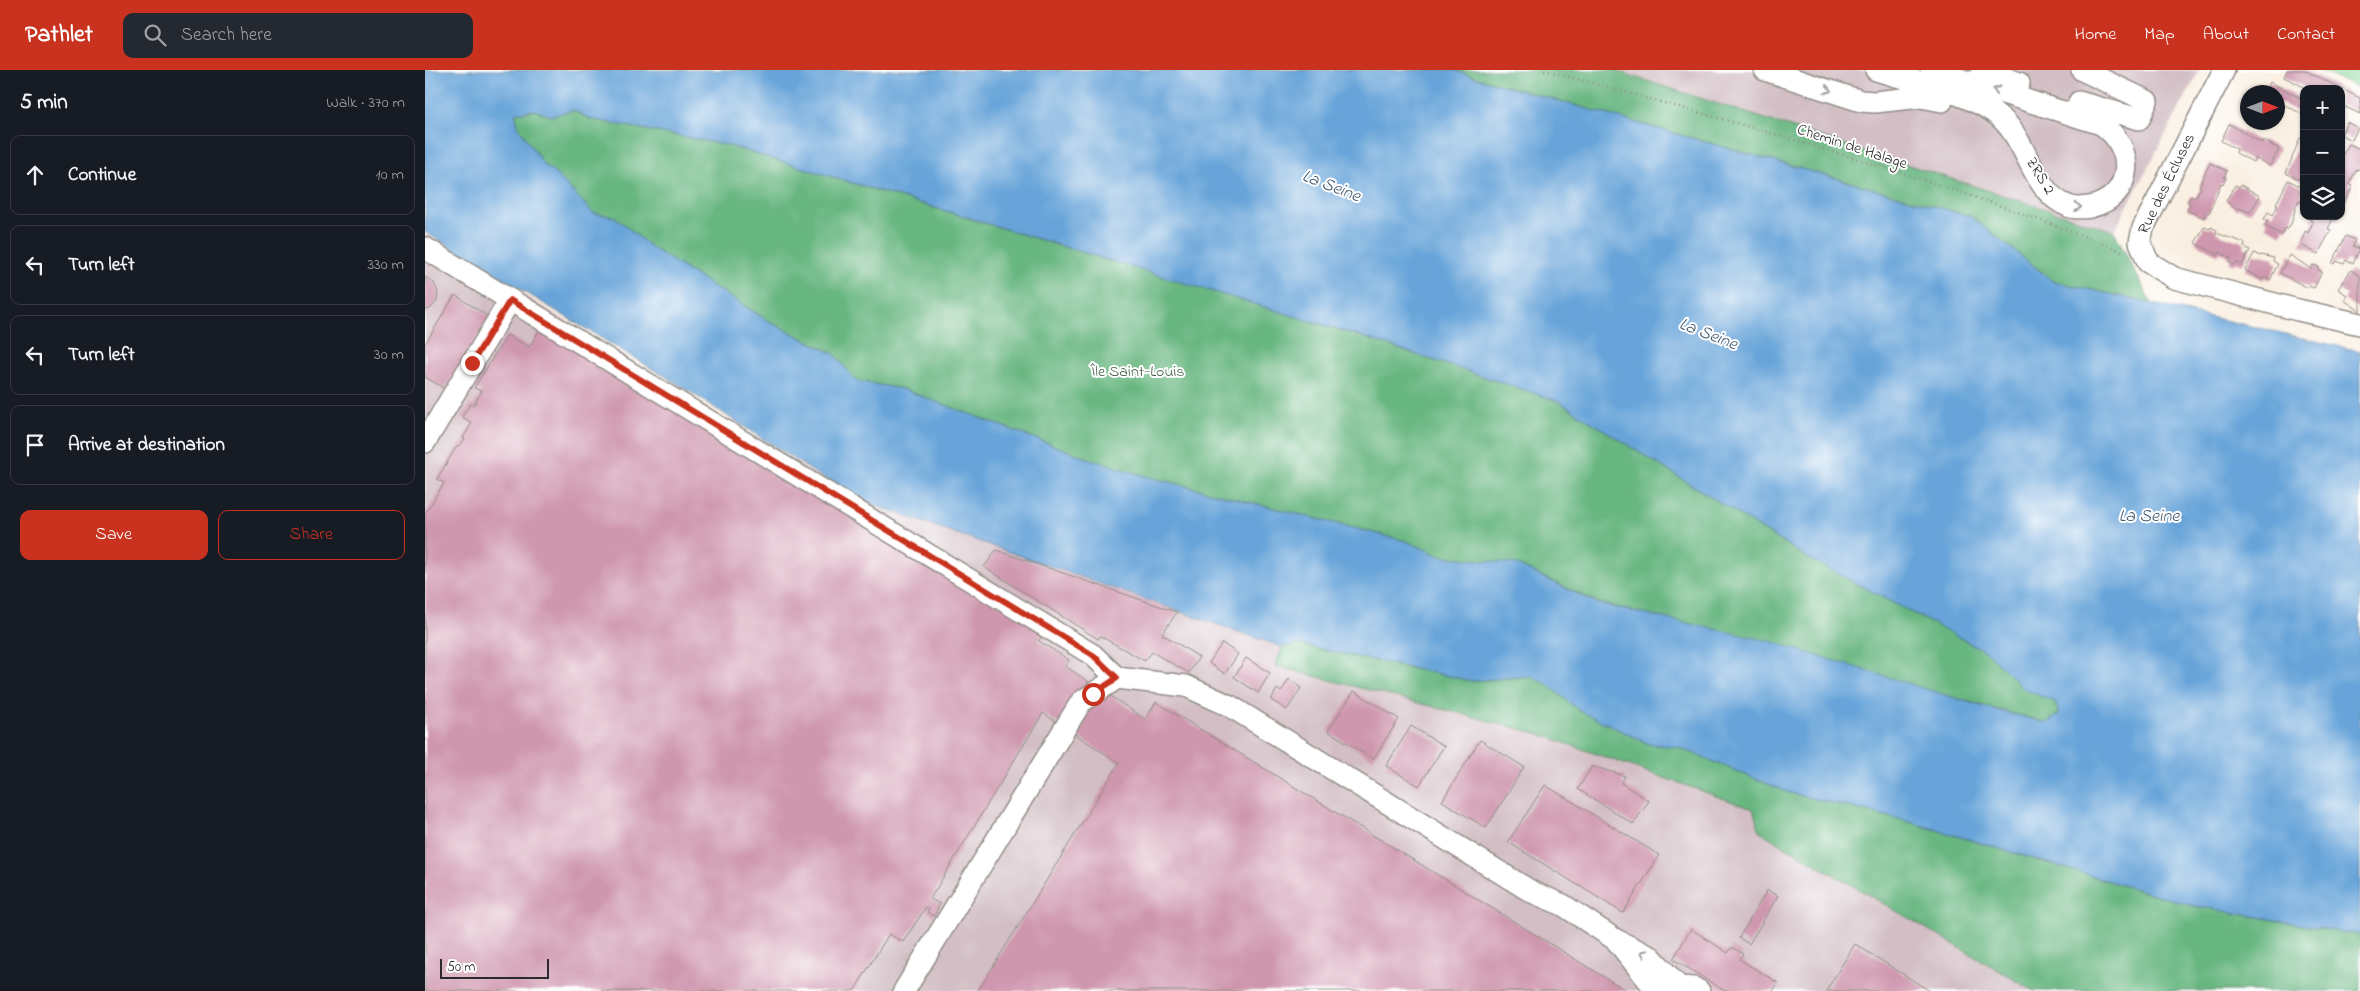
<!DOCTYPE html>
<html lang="en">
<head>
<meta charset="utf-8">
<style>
	body { margin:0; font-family:"Indie Flower",sans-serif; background:#242831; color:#f1f3f6 }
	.controls { position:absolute; right:15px; top:15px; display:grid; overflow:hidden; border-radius:10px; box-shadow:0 1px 4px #0004 }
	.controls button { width:45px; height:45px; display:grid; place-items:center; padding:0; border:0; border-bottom:1px solid #363941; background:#171b24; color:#f1f3f6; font:25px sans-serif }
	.compass { position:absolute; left:1815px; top:15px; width:45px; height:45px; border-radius:50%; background:#171b24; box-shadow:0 1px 4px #0004; rotate:90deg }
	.scale { position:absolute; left:15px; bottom:12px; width:109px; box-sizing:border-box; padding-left:5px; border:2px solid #2b2b2b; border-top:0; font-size:14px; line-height:18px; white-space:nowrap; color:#2b2b2b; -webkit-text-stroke:4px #fff; paint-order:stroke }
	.stop { position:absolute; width:15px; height:15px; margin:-11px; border:4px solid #c8321e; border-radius:50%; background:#fff }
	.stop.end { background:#c8321e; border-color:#fff; box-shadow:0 1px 5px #0008 }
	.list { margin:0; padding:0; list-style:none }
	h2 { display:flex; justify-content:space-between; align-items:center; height:65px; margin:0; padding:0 20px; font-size:21px }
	h2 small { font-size:16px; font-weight:400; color:#9ea1a6 }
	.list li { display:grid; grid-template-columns:32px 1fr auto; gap:15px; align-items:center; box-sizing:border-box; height:80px; margin:0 10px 10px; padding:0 10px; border:1px solid #363941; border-radius:10px }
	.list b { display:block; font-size:19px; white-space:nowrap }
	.list em { font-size:16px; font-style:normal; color:#9ea1a6 }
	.actions { display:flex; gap:10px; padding:15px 20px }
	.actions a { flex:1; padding:11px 0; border:1px solid #c8321e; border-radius:10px; text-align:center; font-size:18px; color:#c8321e }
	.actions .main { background:#c8321e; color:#fff }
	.icon { flex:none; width:28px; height:28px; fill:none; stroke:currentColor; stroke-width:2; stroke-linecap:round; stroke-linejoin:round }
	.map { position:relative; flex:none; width:1935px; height:921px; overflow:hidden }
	header { display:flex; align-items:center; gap:30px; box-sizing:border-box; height:70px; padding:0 25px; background:#c8321e; color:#fff }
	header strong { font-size:24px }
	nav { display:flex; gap:28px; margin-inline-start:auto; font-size:18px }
	.search { width:350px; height:45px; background:#242831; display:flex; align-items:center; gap:12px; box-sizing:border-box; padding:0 18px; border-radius:10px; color:#9ea1a6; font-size:19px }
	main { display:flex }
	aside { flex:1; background:#171b24 }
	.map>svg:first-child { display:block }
</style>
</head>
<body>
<header>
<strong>Pathlet</strong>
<div class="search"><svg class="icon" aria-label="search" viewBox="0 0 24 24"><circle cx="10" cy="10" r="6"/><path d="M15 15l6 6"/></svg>Search here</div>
<nav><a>Home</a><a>Map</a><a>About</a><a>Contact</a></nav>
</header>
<main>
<aside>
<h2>5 min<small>Walk · 370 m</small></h2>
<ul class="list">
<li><svg class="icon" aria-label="ahead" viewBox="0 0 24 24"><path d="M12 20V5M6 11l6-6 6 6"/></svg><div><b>Continue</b></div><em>10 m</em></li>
<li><svg class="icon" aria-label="left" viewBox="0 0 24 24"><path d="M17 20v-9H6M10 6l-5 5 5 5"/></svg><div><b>Turn left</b></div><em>330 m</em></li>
<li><svg class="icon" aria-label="left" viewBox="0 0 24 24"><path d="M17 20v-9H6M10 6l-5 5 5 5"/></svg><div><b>Turn left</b></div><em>30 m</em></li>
<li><svg class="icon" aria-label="arrive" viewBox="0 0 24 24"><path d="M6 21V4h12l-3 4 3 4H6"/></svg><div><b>Arrive at destination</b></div></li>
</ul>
<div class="actions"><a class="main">Save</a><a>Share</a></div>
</aside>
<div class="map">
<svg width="1935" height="921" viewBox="0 0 1935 921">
	<rect width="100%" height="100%" fill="#fff"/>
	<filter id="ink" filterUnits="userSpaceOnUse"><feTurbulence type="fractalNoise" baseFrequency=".02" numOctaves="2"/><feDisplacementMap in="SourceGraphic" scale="10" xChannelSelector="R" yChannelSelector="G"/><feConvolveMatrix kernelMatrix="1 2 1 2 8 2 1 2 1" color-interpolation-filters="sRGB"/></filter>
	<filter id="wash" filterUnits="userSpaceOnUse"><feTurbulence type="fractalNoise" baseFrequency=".0096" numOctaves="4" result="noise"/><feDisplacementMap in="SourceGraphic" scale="20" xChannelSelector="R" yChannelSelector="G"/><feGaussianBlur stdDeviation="1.12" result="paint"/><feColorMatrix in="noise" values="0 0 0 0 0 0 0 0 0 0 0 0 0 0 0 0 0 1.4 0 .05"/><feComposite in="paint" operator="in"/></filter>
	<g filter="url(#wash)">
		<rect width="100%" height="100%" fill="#f9efe1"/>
		<path fill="#d2bec4" d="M1188 0H1775L1689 161Z
			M0 164 429 428 857 577 850 596 1114 664 1309 731 1328 739 1457 831 1609 921H0Z"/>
		<path fill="#81d597" stroke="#568061" d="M1894 0H1935V18Z"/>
		<path fill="#68b680" stroke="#4a7056" d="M1029 0H1188L1689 161 1727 234 1628 211 1545 146 1052 8Z
			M110 40 126 46 148 40 165 49 302 75 935 266 1133 331 1383 488 1562 582 1599 619 1630 632 1634 644 1622 653 1232 547 1174 533 1090 494 1015 486 981 471 724 407 665 389 477 319 430 311 409 284 345 252 227 178 190 147 168 143 133 106 119 95 93 56 90 43Z
			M870 574 1047 611 1105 606 1122 614 1155 641 1224 674 1253 677 1365 723 1478 750 1765 835 1935 865V921H1609L1335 762 1328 739 1114 664 850 596 857 577Z"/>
		<path fill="#68a4d9" stroke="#4a6882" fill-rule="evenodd" d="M0 0H1029L1052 8 1545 146 1628 211 1935 281V865L1765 835 1478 750 1365 723 1253 677 1224 674 1155 641 1122 614 1105 606 1047 611 872 574 857 577 429 428 259 318 0 162ZM110 40 126 46 148 40 165 49 302 75 935 266 1133 331 1383 488 1562 582 1599 619 1630 632 1634 644 1622 653 1553 635 1345 571 1174 534 1090 494 1015 486 981 471 724 407 665 389 477 319 431 311 409 284 345 252 227 178 190 147 168 143 133 106 119 95 93 56 90 43Z"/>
		<g id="blocks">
			<path fill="#cf97ae" d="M1862 0H1879L1935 28V44L1916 35V19H1883L1859 7Z
				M1845 12 1879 30V45L1852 31V22H1839Z
				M1922 52 1933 58 1927 70 1916 65Z
				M1804 54 1837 73 1838 70 1854 79 1845 96 1830 88 1828 92 1811 83 1812 79 1796 71Z
				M1875 68 1879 70V112L1861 103Z
				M1924 74 1935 79V100L1932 99 1924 114 1928 116 1919 133 1916 131V88Z
				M1785 93 1802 101 1799 107 1801 108 1798 114 1796 113 1784 143 1782 142 1779 148 1762 140 1765 133 1762 132 1766 126 1770 128 1776 117 1774 116Z
				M1863 110 1879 118 1876 124 1879 127 1876 132 1873 131 1866 154 1862 160 1860 158 1857 165 1840 156 1843 151 1839 149 1843 142 1848 145 1853 135 1851 134Z
				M1810 115 1815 117 1816 115 1835 126 1825 142 1813 138 1812 140 1801 131Z
				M1887 146H1914L1912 150 1908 149 1903 159 1906 160 1893 184 1876 175 1880 161 1883 163 1888 152 1885 150Z
				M1779 157 1785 159 1786 157 1792 160 1791 163 1820 173 1819 177 1825 180 1817 195 1811 192 1809 195 1804 192 1806 188 1795 182 1794 185 1770 173Z
				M1921 166 1930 170 1928 176 1935 179 1928 193 1921 190 1919 194 1911 191 1910 194 1907 193Z
				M1829 183 1835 186 1836 185 1849 188 1848 191 1853 194 1845 210 1840 207 1838 210 1820 200Z
				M1865 185 1886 199 1888 195 1894 197 1893 200 1897 202 1889 218 1884 216 1883 218 1855 203Z
				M1926 200 1935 206V241L1919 230 1922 225 1913 219Z
				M0 207 9 213 13 222 12 231 5 239 0 240Z
				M30 225 64 247 20 319 0 307V274Z
				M119 253 619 562 614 571 644 590 640 596 720 649 731 632 1202 921H553L694 693 618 643 505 829 515 834 509 846 502 842 504 839 501 837 478 872 464 864 429 921H0V444L19 413 12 409 30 379 40 369 38 368 47 353 37 347 45 334 48 336 57 321 49 318 82 265 104 277Z
				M571 480 752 542 737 564 774 587 764 603 727 582 720 591 675 566 673 569 559 497Z
				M797 573 813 584 800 604 784 593Z
				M821 588 845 603 833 623 809 607Z
				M864 609 876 618 862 640 846 630 852 619 856 622Z
				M929 621 974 649 948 689 903 661Z
				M986 656 1019 676 994 716 961 696Z
				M1055 670 1099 697 1061 758 1017 731Z
				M1167 696 1200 706 1196 713 1224 731 1208 754 1153 719Z
				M1120 715 1234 785 1198 843 1083 772Z
				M1342 820 1353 826 1324 874 1314 868Z
				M1266 859 1303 883 1307 877 1318 884 1314 889 1353 913 1348 921H1300L1248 889Z
				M1430 874 1505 921H1401Z"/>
		</g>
	</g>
	<g filter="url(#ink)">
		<use href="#blocks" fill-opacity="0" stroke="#928d86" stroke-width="1"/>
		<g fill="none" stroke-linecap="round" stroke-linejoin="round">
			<g stroke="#928d86" stroke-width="24">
				<path id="minor" d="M1340 0 1436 31 1450 32 1496 27 1517 31
					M1451 0C1489 12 1554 24 1580 52 1604 77 1609 123 1643 136 1650 139 1658 138 1665 137 1710 127 1711 77 1676 54L1506 0
					M1557 0 1594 13
					M1799 0 1718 158 1715 172 1723 192 1749 208 1873 240 1935 254
					M1654 32 1714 49 1722 31 1657 0
					M0 178 668 585 692 608
					M0 372 85 230
					M479 921 656 632 692 608 761 616 805 636 1107 822 1138 835 1191 870
					M1235 921 1227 915 1191 870 1226 887 1254 917
					M1249 921 1254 917 1269 918 1274 921"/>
			</g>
			<path stroke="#928d86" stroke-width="2.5" stroke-dasharray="1 4" stroke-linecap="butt" d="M1119 0C1314 53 1511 107 1699 182"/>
			<use href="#minor" stroke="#fff" stroke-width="21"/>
		</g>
		<defs><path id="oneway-chevron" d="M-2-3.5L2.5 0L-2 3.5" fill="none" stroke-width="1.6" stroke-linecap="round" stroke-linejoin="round" transform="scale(1.25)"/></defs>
		<g stroke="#a0a0a0">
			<use href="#oneway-chevron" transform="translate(1403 20) rotate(18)"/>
			<use href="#oneway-chevron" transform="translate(1571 20) rotate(-163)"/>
			<use href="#oneway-chevron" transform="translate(1653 137) rotate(2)"/>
			<use href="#oneway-chevron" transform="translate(1219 883) rotate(-153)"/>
		</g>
	</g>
	<g fill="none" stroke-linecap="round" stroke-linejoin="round" filter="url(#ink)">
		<path stroke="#c8321e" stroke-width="6" d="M47 293 85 230 668 585 692 608 668 624"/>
	</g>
	<g text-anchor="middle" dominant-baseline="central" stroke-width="4" stroke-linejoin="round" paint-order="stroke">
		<g font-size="16" fill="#2b2b2b" stroke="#fff">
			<text transform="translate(1427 77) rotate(18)">Chemin de Halage</text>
			<text transform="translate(1615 106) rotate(58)">ZRS 2</text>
			<text transform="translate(1742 114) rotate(-64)">Rue des Écluses</text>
		</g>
		<g font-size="16" fill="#455e4b" stroke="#fff">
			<text x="713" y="302">Île Saint-Louis</text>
		</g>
		<g font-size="18" font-style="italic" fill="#435b71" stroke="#fff">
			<text transform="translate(906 117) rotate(21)">La Seine</text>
			<text transform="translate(1283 265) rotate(21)">La Seine</text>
			<text x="1724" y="447">La Seine</text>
		</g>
	</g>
</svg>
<div class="controls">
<button>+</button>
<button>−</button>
<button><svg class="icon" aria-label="layers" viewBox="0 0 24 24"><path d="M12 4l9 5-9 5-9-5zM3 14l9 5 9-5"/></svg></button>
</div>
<svg class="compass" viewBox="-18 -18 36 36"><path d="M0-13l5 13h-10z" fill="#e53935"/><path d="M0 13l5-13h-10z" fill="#9ea1a6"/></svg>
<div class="scale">50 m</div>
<div class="stop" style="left:668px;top:624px"></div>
<div class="stop end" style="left:47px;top:293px"></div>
</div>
</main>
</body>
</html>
